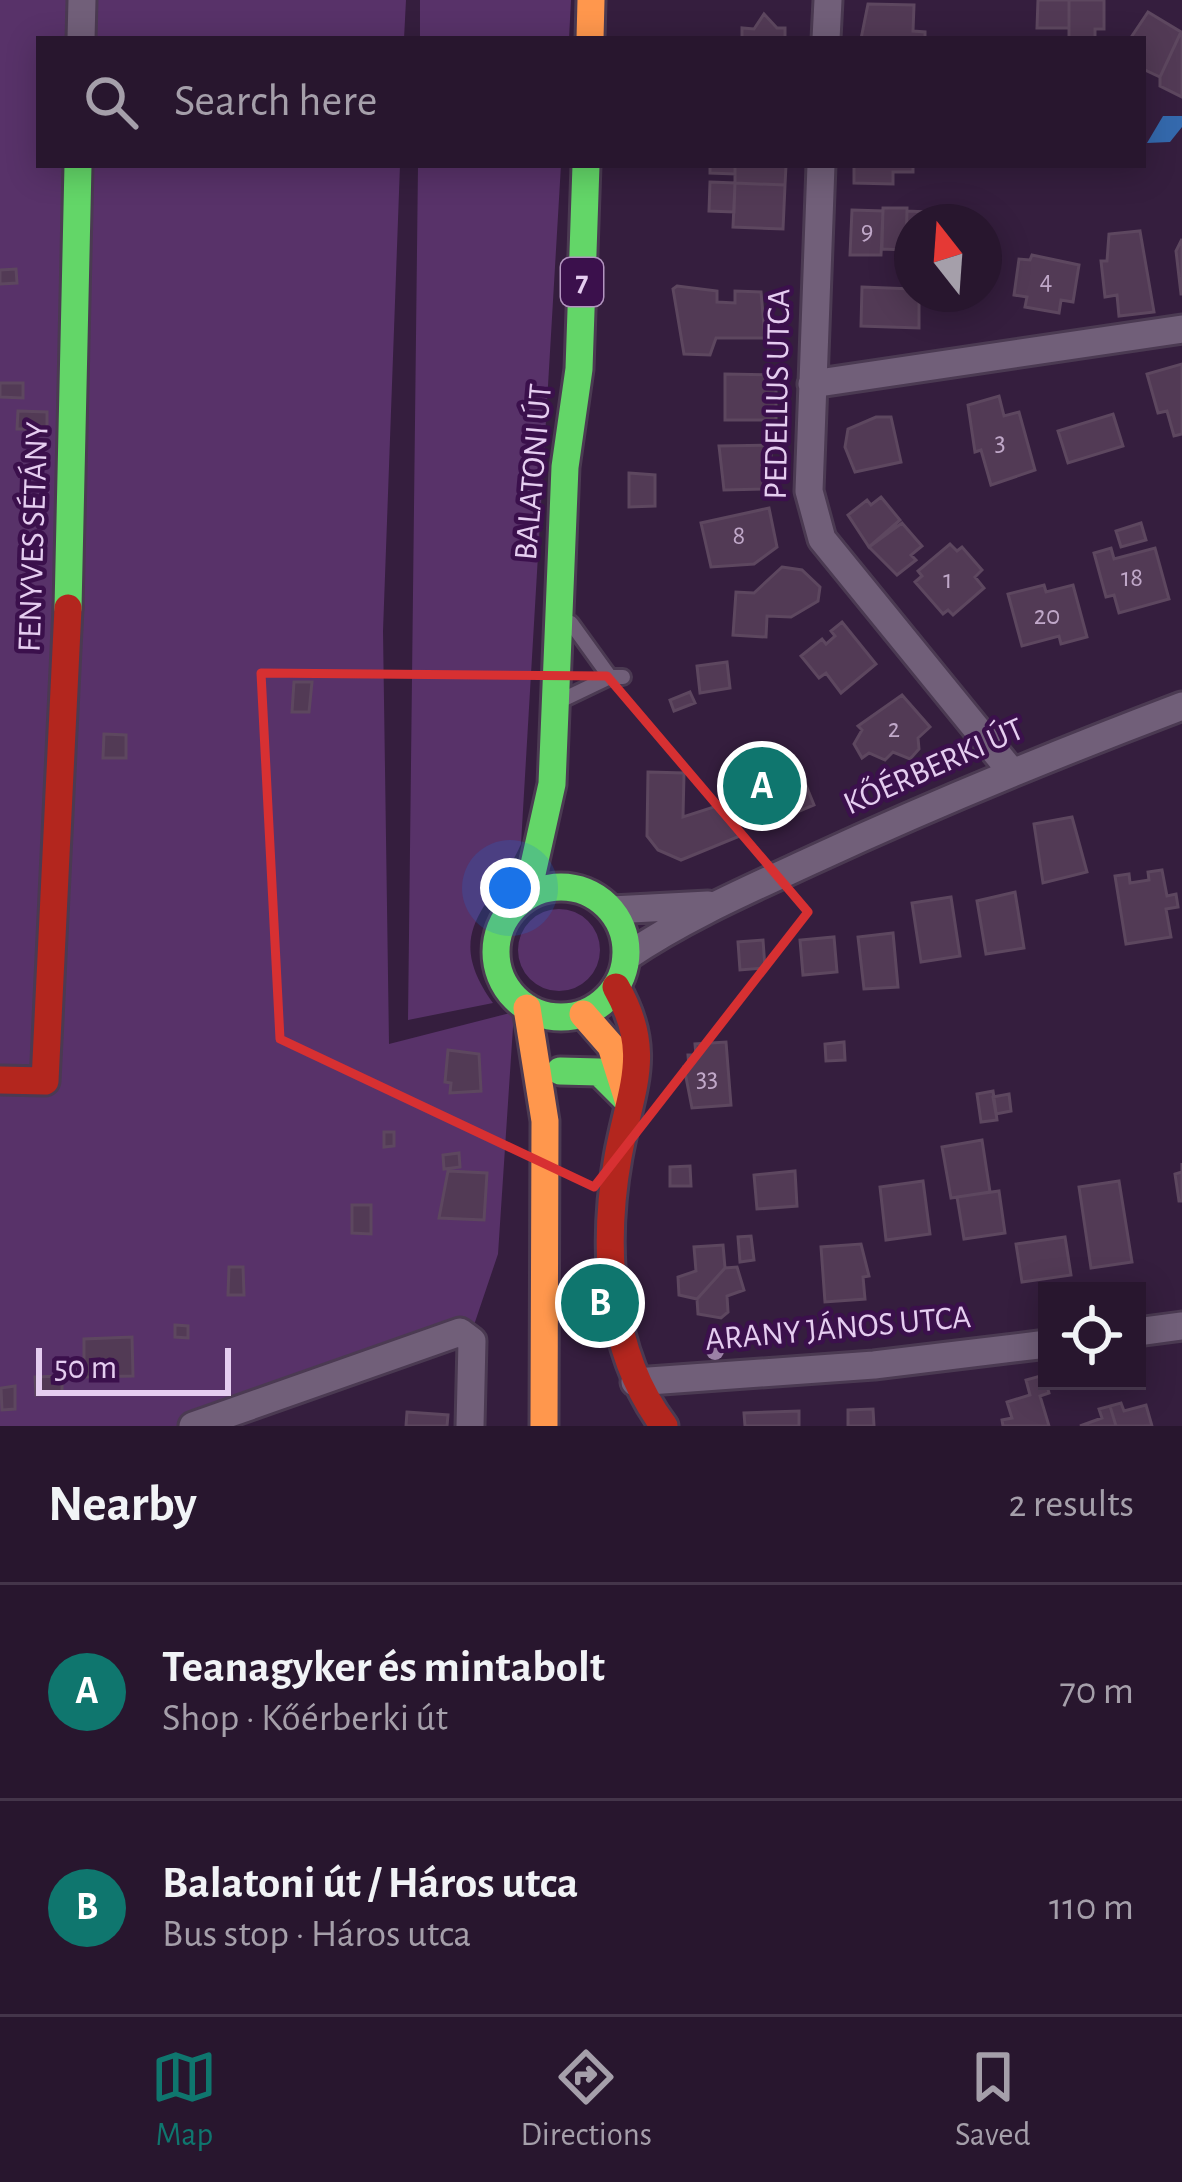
<!DOCTYPE html>
<html lang="en">
<head>
<meta charset="utf-8">
<style>
	body { margin:0; font-family:"Alegreya Sans",sans-serif; background:#34233a; color:#f1f3f6 }
	.controls { position:absolute; right:36px; bottom:36px; display:grid; overflow:hidden; border-radius:0px; box-shadow:0 6px 30px #0003 }
	.controls button { width:108px; height:108px; display:grid; place-items:center; padding:0; border:0; border-bottom:3px solid #44354a; background:#28162e; color:#f1f3f6; font:60px sans-serif }
	.compass { position:absolute; left:894px; top:204px; width:108px; height:108px; border-radius:50%; background:#28162e; box-shadow:0 6px 30px #0003; rotate:343deg }
	.scale { position:absolute; left:36px; bottom:30px; width:195px; box-sizing:border-box; padding-left:12px; border:6px solid #e5cdf0; border-top:0; font-size:33px; line-height:42px; white-space:nowrap; color:#e5cdf0; -webkit-text-stroke:9px #3b104c; paint-order:stroke }
	.you { position:absolute; left:510px; top:888px; width:42px; height:42px; margin:-30px; border:9px solid #fff; border-radius:50%; background:#1a73e8; box-shadow:0 0 0 18px #1a73e833 }
	.badge { display:grid; place-items:center; width:78px; height:78px; border-radius:50%; background:#0f766e; color:#fff; font-size:39px; font-weight:700 }
	.pin { position:absolute; translate:-50% -50%; border:6px solid #fff; box-shadow:0 3px 12px #0006 }
	.list { margin:0; padding:0; list-style:none }
	h2 { display:flex; justify-content:space-between; align-items:center; height:156px; margin:0; padding:0 48px; font-size:51px }
	h2 small { font-size:39px; font-weight:400; color:#a59faa }
	.list li { display:grid; grid-template-columns:78px 1fr auto; gap:36px; align-items:center; box-sizing:border-box; height:216px; padding:0 48px; border-top:3px solid #44354a }
	.list b { display:block; font-size:45px; white-space:nowrap }
	.list p { margin:0; font-size:39px; white-space:nowrap; color:#a59faa }
	.list em { font-size:39px; font-style:normal; color:#a59faa }
	.icon { flex:none; width:66px; height:66px; fill:none; stroke:currentColor; stroke-width:2; stroke-linecap:round; stroke-linejoin:round }
	.map { position:relative; flex:none; width:1182px; height:1426px; overflow:hidden }
	.search { position:absolute; background:#28162e; box-shadow:0 6px 30px #0003; left:36px; right:36px; top:36px; height:132px; display:flex; align-items:center; gap:30px; box-sizing:border-box; padding:0 42px; border-radius:0px; color:#a59faa; font-size:45px }
	.sheet { height:588px; background:#28162e }
	nav { display:flex; justify-content:space-around; align-items:center; box-sizing:border-box; height:168px; border-top:3px solid #44354a; background:#28162e; font-size:33px; color:#a59faa }
	nav a { display:grid; justify-items:center; gap:6px }
	nav .on { color:#0f766e }
	.map>svg:first-child { display:block }
</style>
</head>
<body>
<div class="map">
<svg width="1182" height="1426" viewBox="0 0 1182 1426">
	<rect width="100%" height="100%" fill="#351e3e"/>
	<path fill="#583269" d="M0 0H406L404 39H39V165H400L383 631 389 1044 514 1012 498 1254 474 1325 193 1426H0Z
		M420 0H571L569 39H420Z
		M418 165H561L521 844C493 908 440 929 493 1003L408 1020Z
		M518 950a41 41 0 1 1 82 0a41 41 0 1 1-82 0Z"/>
	<path fill="#3469ad" d="M1163 116H1182V127L1170 142 1147 143Z"/>
	<path fill="#523a55" stroke="#5d475f" stroke-width="3" d="M1038 0H1069V28H1037Z
		M1069 0H1104V29H1095V39L1069 38Z
		M868 4 914 5 913 31 925 32V39H861Z
		M1148 12 1181 32 1160 77 1143 69V39H1130Z
		M764 14 777 28H785V39H742V28L754 29Z
		M1181 32H1182V97L1160 86V77Z
		M710 165H735V174L710 173Z
		M735 165H786L785 185 735 183Z
		M854 165H913V172H893V184L854 183Z
		M710 182 735 183 734 212 709 211Z
		M735 183 785 185 783 229 733 227Z
		M883 208H907L906 250 882 249Z
		M852 210 883 211 881 255H850Z
		M907 211 927 212 926 222H912V247H906Z
		M1140 231 1154 312 1119 316 1117 295 1105 297 1101 261H1107L1109 234Z
		M1182 239V294H1181L1176 251Z
		M1032 255 1079 265 1073 302 1061 300 1059 313 1025 307 1027 297 1014 295 1019 259 1030 260Z
		M16 269 17 283 0 284V270Z
		M677 286 717 291V302L735 303V291L761 292 765 338H716L710 355 684 354 673 289Z
		M862 287 912 289V294H919V328L861 326Z
		M1182 364V434L1174 436 1167 411 1158 413 1147 374Z
		M725 374 776 375V420H725Z
		M0 383H23V398L0 397Z
		M999 396 1004 416 1019 412 1035 470 991 485 981 450 975 452 968 405Z
		M18 411 47 412V429H17Z
		M1113 414 1123 446 1068 463 1058 431Z
		M876 417H891L901 462 855 472 845 447 848 429Z
		M771 445V473L763 474 764 489 724 490 719 446Z
		M629 473 655 475V506L629 507Z
		M881 497 900 520 869 547 848 515 867 500 871 505Z
		M769 508 777 547 754 564 711 567 701 523Z
		M902 523 922 546 911 555 916 560 897 575 869 547Z
		M1141 523 1146 540 1121 547 1116 531Z
		M950 544 957 551 962 547 982 570 975 577 984 588 953 615 948 610 943 614 915 582 922 576 918 571Z
		M1111 548 1114 559 1155 548 1169 599 1119 613 1114 595 1106 597 1094 553Z
		M782 567 802 570 820 587 818 601 791 617 767 616 766 637 733 635 736 592 754 593Z
		M1044 585 1046 592 1073 585 1087 637 1061 644 1059 636 1022 646 1008 594Z
		M842 622 876 664 841 693 826 673 819 678 801 656 822 639 826 644 835 636 831 631Z
		M727 662 730 688 700 693 697 666Z
		M294 682H312L309 712H292Z
		M690 692 695 703 674 711 670 700Z
		M902 695 930 727 918 738 919 749 910 759 893 752 885 760 869 753 862 758 854 744 862 730 858 726Z
		M104 734 126 735V758H103Z
		M794 756 814 805 766 825 745 776Z
		M648 772 684 773 683 817 726 803 740 836 681 860 658 850 647 836Z
		M1072 817 1087 872 1043 883 1034 824Z
		M1162 870 1167 896 1176 894 1178 907 1166 909 1171 937 1126 944 1115 876 1129 874 1130 883 1149 880 1148 872Z
		M1015 892 1024 948 986 954 977 901Z
		M951 897 960 956 921 962 912 903Z
		M893 933 898 987 864 989 858 937Z
		M834 937 837 972 803 975 800 940Z
		M763 940 765 968 740 970 738 942Z
		M726 1042 731 1105 692 1108 684 1067H689L688 1055H696L695 1044Z
		M844 1042 845 1060 826 1061 825 1044Z
		M448 1050 479 1054 481 1091 450 1093 451 1083 445 1082Z
		M993 1091 997 1120 981 1122 977 1094Z
		M1009 1094 1011 1111 996 1114 993 1097Z
		M384 1132H394V1146L384 1147Z
		M982 1140 990 1192 951 1198 942 1147Z
		M459 1153 460 1167 444 1169 443 1155Z
		M1182 1163V1201H1179L1175 1174 1182 1172Z
		M690 1166 691 1186H670V1167Z
		M448 1171 487 1173 484 1220 439 1218Z
		M795 1171 797 1206 757 1209 754 1175Z
		M923 1181 930 1234 886 1240 880 1187Z
		M1119 1181 1132 1262 1091 1268 1079 1187Z
		M999 1191 1005 1233 964 1239 957 1197Z
		M352 1205H371V1234L352 1233Z
		M751 1236 754 1260 740 1262 738 1237Z
		M1065 1237 1071 1275 1022 1282 1016 1244Z
		M861 1244 869 1276 863 1277 865 1299 825 1302 821 1247Z
		M723 1245 725 1268 697 1299 679 1295 678 1277 696 1271 694 1247Z
		M229 1267H243L244 1295H228Z
		M737 1267 744 1290 727 1296 728 1312 721 1318 698 1314 697 1299 725 1268Z
		M175 1325 188 1326V1338L175 1337Z
		M132 1337 133 1376 84 1377V1339Z
		M1044 1375 1049 1393 1040 1396 1049 1426H1003L1002 1420 1012 1418 1007 1402 1030 1395 1026 1380Z
		M62 1376V1394L36 1395 35 1377Z
		M15 1386V1409L2 1410 1 1388Z
		M1121 1403 1124 1411 1146 1405 1152 1426H1116L1110 1406Z
		M1110 1406 1116 1426H1080L1102 1418 1099 1409Z
		M873 1409 874 1426H848V1410Z
		M799 1411V1426H745L744 1413Z
		M407 1412 448 1415 447 1426H406Z"/>
	<g fill="none" stroke-linecap="round" stroke-linejoin="round">
		<g stroke="#4b3a52" stroke-width="20">
			<path id="lane" d="M571 623 610 677
				M562 700 610 677H623"/>
		</g>
		<g stroke="#4b3a52" stroke-width="33">
			<path id="street" d="M81 39 82 0
				M826 39 828 0
				M821 165 809 491 822 539 1011 771
				M812 384 1182 329
				M612 910 708 905
				M626 957C685 917 750 889 815 859 936 803 1058 753 1182 706
				M1137 1332 1182 1326
				M635 1382 874 1365 1047 1344
				M193 1426 460 1332 472 1341 470 1426"/>
		</g>
		<g stroke="#4b3a52" stroke-width="33">
			<path id="fast" d="M68 608 78 165
				M496 952a65 65 0 1 1 130 0a65 65 0 1 1-130 0Z
				M527 896 552 784 565 467 579 369 586 165
				M560 1071 599 1072 626 1099"/>
		</g>
		<g stroke="#4b3a52" stroke-width="33">
			<path id="slow" d="M590 39 591 0
				M527 1008 545 1121 544 1426
				M583 1014 611 1046 629 1103"/>
		</g>
		<g stroke="#4b3a52" stroke-width="33">
			<path id="jam" d="M616 987C654 1053 630 1089 618 1157 602 1247 608 1352 664 1426
				M0 1080 45 1081 68 608"/>
		</g>
		<use href="#lane" stroke="#715f79" stroke-width="14"/>
		<use href="#street" stroke="#715f79" stroke-width="27"/>
		<use href="#fast" stroke="#63d668" stroke-width="27"/>
		<use href="#slow" stroke="#ff974d" stroke-width="27"/>
		<use href="#jam" stroke="#b3261e" stroke-width="27"/>
	</g>
	<circle fill="#9b81a6" cx="715" cy="1351" r="9"/>
	<path fill="none" stroke="#d73032" stroke-width="9" stroke-linejoin="round" d="M261 673 607 676 808 912 594 1187 280 1039Z"/>
	<g text-anchor="middle" dominant-baseline="central" stroke-width="9" stroke-linejoin="round" paint-order="stroke">
		<g font-size="27" fill="#c0a8c9">
			<text x="867" y="230">9</text>
			<text x="1046" y="280">4</text>
			<text x="1000" y="441">3</text>
			<text x="739" y="535">8</text>
			<text x="1132" y="577">18</text>
			<text x="948" y="579">1</text>
			<text x="1047" y="615">20</text>
			<text x="894" y="728">2</text>
			<text x="707" y="1077">33</text>
		</g>
		<rect fill="#3b104c" stroke="#b294bf" stroke-width="3" x="561" y="258" width="42" height="48" rx="9"/>
		<g font-size="30" font-weight="bold" fill="#e5cdf0">
			<text x="582" y="282">7</text>
		</g>
		<g font-size="33" fill="#e5cdf0" stroke="#3b104c">
			<text transform="translate(778 394) rotate(-89)">PEDELLUS UTCA</text>
			<text transform="translate(534 472) rotate(-85)">BALATONI ÚT</text>
			<text transform="translate(34 537) rotate(-88)">FENYVES SÉTÁNY</text>
			<text transform="translate(934 767) rotate(-24)">KŐÉRBERKI ÚT</text>
			<text transform="translate(838 1329) rotate(-5)">ARANY JÁNOS UTCA</text>
		</g>
	</g>
</svg>
<div class="controls">
<button><svg class="icon" aria-label="locate" viewBox="0 0 24 24"><circle cx="12" cy="12" r="6"/><path d="M12 2v4M12 18v4M2 12h4M18 12h4"/></svg></button>
</div>
<svg class="compass" viewBox="-18 -18 36 36"><path d="M0-13l5 13h-10z" fill="#e53935"/><path d="M0 13l5-13h-10z" fill="#a59faa"/></svg>
<div class="scale">50 m</div>
<div class="you"></div>
<div class="pin badge" style="left:762px;top:786px">A</div>
<div class="pin badge" style="left:600px;top:1303px">B</div>
<div class="search"><svg class="icon" aria-label="search" viewBox="0 0 24 24"><circle cx="10" cy="10" r="6"/><path d="M15 15l6 6"/></svg>Search here</div>
</div>
<section class="sheet">
<h2>Nearby<small>2 results</small></h2>
<ul class="list">
<li><span class="badge">A</span><div><b>Teanagyker és mintabolt</b><p>Shop · Kőérberki út</p></div><em>70 m</em></li>
<li><span class="badge">B</span><div><b>Balatoni út / Háros utca</b><p>Bus stop · Háros utca</p></div><em>110 m</em></li>
</ul>
</section>
<nav>
<a class="on"><svg class="icon" aria-label="map" viewBox="0 0 24 24"><path d="M3 6l6-2 6 2 6-2v14l-6 2-6-2-6 2zM9 4v14M15 6v14"/></svg>Map</a>
<a><svg class="icon" aria-label="directions" viewBox="0 0 24 24"><path d="M12 3l9 9-9 9-9-9zM9 14v-3h6M13 9l2 2-2 2"/></svg>Directions</a>
<a><svg class="icon" aria-label="saved" viewBox="0 0 24 24"><path d="M7 4h10v16l-5-4-5 4z"/></svg>Saved</a>
</nav>
</body>
</html>
